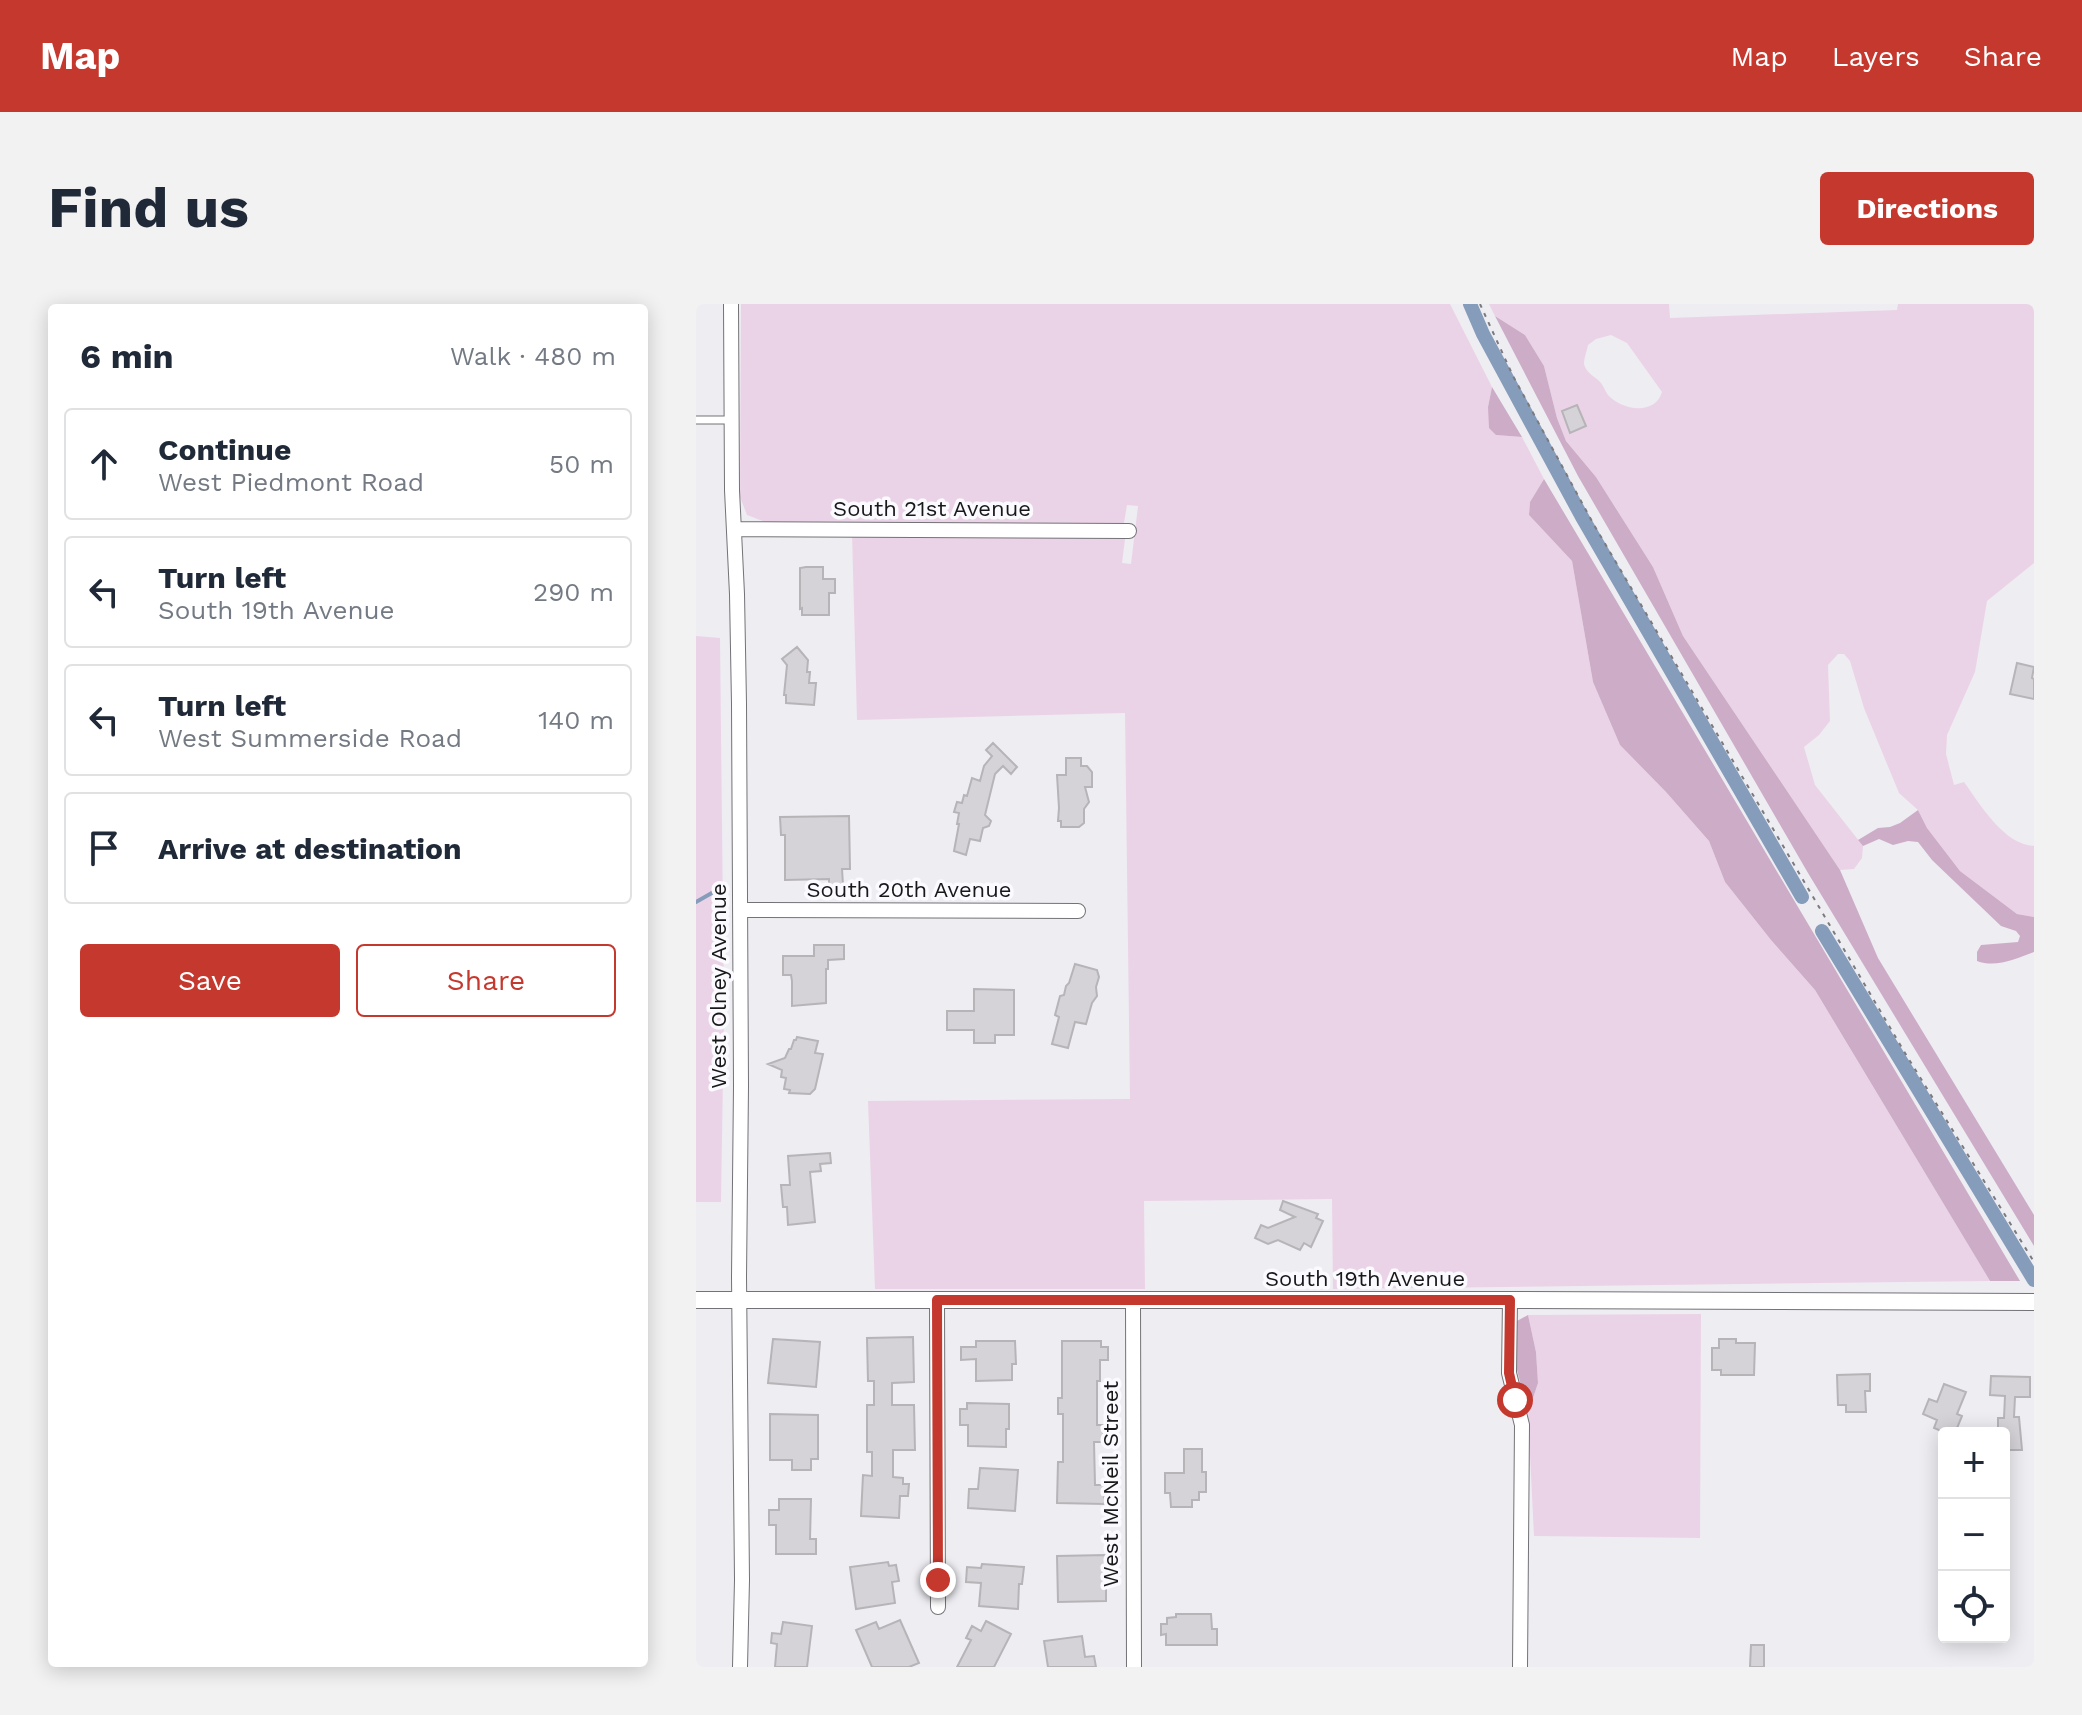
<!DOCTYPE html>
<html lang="en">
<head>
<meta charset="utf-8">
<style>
	body { margin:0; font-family:"Work Sans",sans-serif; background:#f2f2f3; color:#1f2937 }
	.controls { position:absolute; right:24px; bottom:24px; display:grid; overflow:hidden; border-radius:8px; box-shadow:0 4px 20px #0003 }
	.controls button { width:72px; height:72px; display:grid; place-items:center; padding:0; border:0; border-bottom:2px solid #e0e1e3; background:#fff; color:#1f2937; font:40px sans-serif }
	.stop { position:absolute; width:24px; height:24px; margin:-18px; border:6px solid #c5382e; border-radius:50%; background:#fff }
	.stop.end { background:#c5382e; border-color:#fff; box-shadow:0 2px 8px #0008 }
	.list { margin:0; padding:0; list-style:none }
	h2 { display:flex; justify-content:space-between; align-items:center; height:104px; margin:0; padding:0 32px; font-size:34px }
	h2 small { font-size:26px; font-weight:400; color:#747a83 }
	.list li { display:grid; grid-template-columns:52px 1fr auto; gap:24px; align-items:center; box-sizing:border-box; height:112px; margin:0 16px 16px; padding:0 16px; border:2px solid #e0e1e3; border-radius:8px }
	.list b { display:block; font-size:30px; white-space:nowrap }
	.list p { margin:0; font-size:26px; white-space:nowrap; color:#747a83 }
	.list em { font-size:26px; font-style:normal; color:#747a83 }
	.actions { display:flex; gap:16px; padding:24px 32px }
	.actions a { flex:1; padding:18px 0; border:2px solid #c5382e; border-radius:8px; text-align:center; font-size:28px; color:#c5382e }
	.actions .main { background:#c5382e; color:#fff }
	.icon { flex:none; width:44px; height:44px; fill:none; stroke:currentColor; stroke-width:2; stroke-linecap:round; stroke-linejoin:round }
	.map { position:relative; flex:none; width:1338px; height:1363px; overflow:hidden; border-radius:8px }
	header { display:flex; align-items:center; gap:48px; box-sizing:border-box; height:112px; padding:0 40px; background:#c5382e; color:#fff }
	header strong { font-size:38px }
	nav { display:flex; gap:44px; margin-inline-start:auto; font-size:28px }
	.intro { display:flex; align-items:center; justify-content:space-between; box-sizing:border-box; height:192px; padding:0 48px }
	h1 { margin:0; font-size:56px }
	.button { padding:20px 36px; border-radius:8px; background:#c5382e; color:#fff; font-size:28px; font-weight:700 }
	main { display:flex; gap:48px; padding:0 48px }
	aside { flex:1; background:#fff; border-radius:8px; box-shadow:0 4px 20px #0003 }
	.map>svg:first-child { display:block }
</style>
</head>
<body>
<header>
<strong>Map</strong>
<nav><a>Map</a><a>Layers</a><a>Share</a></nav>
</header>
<div class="intro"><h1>Find us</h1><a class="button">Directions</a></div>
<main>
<aside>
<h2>6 min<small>Walk · 480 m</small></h2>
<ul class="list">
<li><svg class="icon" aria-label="ahead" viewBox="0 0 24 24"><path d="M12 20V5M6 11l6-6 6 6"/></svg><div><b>Continue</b><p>West Piedmont Road</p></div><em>50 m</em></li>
<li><svg class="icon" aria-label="left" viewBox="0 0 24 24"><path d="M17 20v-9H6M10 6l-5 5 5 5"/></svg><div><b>Turn left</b><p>South 19th Avenue</p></div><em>290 m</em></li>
<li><svg class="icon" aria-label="left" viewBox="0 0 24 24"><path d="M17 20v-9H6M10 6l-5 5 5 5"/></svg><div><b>Turn left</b><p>West Summerside Road</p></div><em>140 m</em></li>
<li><svg class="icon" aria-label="arrive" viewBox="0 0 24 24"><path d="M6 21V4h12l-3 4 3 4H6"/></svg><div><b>Arrive at destination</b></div></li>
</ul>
<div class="actions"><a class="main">Save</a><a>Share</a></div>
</aside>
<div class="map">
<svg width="1338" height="1363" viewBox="0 0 1338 1363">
	<rect width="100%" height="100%" fill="#eeedf2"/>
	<path fill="#ebd3e7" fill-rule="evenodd" d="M45 0H754L796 83 792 103 800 131 826 133 848 175 834 198 833 211 876 257 897 378 924 441 970 488 1013 537 1029 578 1075 636 1119 686 1294 977 637 985 636 895 448 897 449 985H179L172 797 434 795 429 409 161 416 156 230 429 235 426 259 435 260 442 202 431 201 428 219H72L51 211 44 193Z
		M793 0H973L974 14 1201 6 1202 0H1338V259L1291 297 1279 368 1251 431 1250 450 1258 481 1268 478C1284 500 1308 541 1338 542V613L1321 610 1264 567 1231 524 1222 506 1203 489 1168 404 1154 357 1148 350H1142L1132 361 1134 417 1123 431 1108 443 1119 481 1167 542 1166 554 1158 565 1144 566 987 332 957 263 900 173 870 137 861 114 848 62 829 31 799 12ZM915 31 931 39 966 88C959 112 925 106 912 91 909 87 908 83 905 79 900 73 890 69 888 60 888 54 891 47 892 41L900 35Z
		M0 332 24 334 28 708 25 898H0Z
		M1005 1010 1004 1234 838 1232 832 1109 842 1079 840 1048 832 1011Z"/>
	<path fill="#cdacc7" d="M799 12 829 31 848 62 861 114 870 137 900 173 957 263 987 332 1144 566 1182 654 1338 911V942L1112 569 882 172Z
		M796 83 826 133 800 131 793 124 792 103Z
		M848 175 1324 977H1294L1119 686 1075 636 1029 578 1013 537 970 488 924 441 897 378 876 257 833 211 834 198Z
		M1222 506 1231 524 1264 567 1321 610 1338 613V648C1319 655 1300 664 1281 657V648L1285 641 1322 638 1324 632 1320 627 1305 622 1236 556 1222 538 1212 537 1197 541 1183 535 1167 542 1162 536 1182 524 1194 523 1204 519Z
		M832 1011 840 1048 842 1079 832 1109 821 1066V1017Z"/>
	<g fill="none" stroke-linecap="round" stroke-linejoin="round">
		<path stroke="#859cbb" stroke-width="4" d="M0 598 21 586"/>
		<path stroke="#859cbb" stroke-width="14" d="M774 0 787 30 886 213 1106 593
			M1126 627 1338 976"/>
	</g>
	<path fill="#d5d3d7" stroke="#b7b4b8" stroke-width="2" d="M881 101 890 122 874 129 866 107Z
		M110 263H127V275H139V289H133V311H106V304L104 305V264Z
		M101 343 112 356 111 368H114L113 379H120L118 401 90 399V391H88L91 361 86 355Z
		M1321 359 1338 363 1336 374 1338 375V395L1314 390Z
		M297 439 321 463 315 470 307 462 299 470 289 511 295 517 293 522 287 524 284 537 274 535 270 551 258 547 263 520H261L263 509 258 508 261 498 266 499 268 491 271 492 276 474 284 477 288 462 296 452 290 446Z
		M370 454H385V462H391L396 468V483H389L393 498 388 505V519L383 523H365V517H362L363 504 361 471H370Z
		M153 512 154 565H146L147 581H133V575L89 576V531H85L84 513Z
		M118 641H148V655L132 656V665H130V699L96 702V677L95 671H87V652H118Z
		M379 660 401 666 403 673 400 683 401 692 396 699 390 720 379 718 372 744 356 740 363 713 359 711 364 692 368 691 370 682 373 679Z
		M278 685 318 686V731H299V739H278V726H251V707H278Z
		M101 733 122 737 119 749 127 750 119 785 114 790 93 789 94 786 88 785 90 774 85 773 86 766 72 760 89 754 93 745H95L98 736H100Z
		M134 849 135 859 124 860 125 867 114 868 119 918 92 921 91 903H87L85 881H94L92 852Z
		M587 897 622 910 620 914 627 917 615 943 608 939 604 946 582 936 572 940 559 934 565 921 572 924 599 913 584 906Z
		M217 1033 218 1078 196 1079V1101H218L219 1146H197V1173L207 1174V1180H213L212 1192H204L203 1214 165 1212 167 1171 176 1172V1148H171V1101H178V1077H172L171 1034Z
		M77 1035 124 1038 120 1083 72 1079Z
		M1023 1035H1040V1039H1059L1058 1071H1025V1066H1016V1044H1023Z
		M280 1037H319L320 1060H316V1076L280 1077V1055L265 1056V1043H280Z
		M366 1037H405V1043H412V1056H404V1077H401V1121H407V1138H398L399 1181H408V1200L361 1199 362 1158H367V1110H362V1094H366Z
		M1174 1070V1087H1169L1170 1108H1150V1101H1142L1141 1071Z
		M1295 1072 1334 1073V1093H1319L1318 1113H1323L1326 1146H1310V1128H1302V1114H1308L1309 1092 1294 1091Z
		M1248 1080 1270 1088 1261 1110 1266 1112 1259 1129H1250L1238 1124 1241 1116 1227 1110 1233 1095 1241 1098Z
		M271 1099 313 1100V1125H310V1143L272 1142V1121H264V1105H271Z
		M74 1110 122 1111V1155H115V1166H96V1156H74Z
		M488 1145H506V1168H510V1188H503V1196H496V1203H475L474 1189H469V1169H488Z
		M284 1164 322 1166 319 1207 272 1204 273 1185H282Z
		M83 1195H115L114 1235H120V1250H80V1221H73V1206H83Z
		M410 1251V1297L362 1298 361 1252Z
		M192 1258 193 1262 200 1261 203 1277 196 1278 199 1299 160 1305 154 1263Z
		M286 1260 328 1263 326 1280H323L322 1305 283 1302 285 1279 270 1278 271 1263 285 1264Z
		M480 1310H515L516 1325H521V1341H470V1330L465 1331V1320H471V1314L480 1313Z
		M204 1316 223 1359 213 1363H176L160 1326 180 1318 183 1325Z
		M290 1317 315 1330 298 1363H261L275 1336 270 1334 276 1322 285 1327Z
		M87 1318 116 1322 111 1363H79L81 1340 75 1339 76 1329 85 1330Z
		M386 1332 389 1353 398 1352 400 1363H352L348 1337Z
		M1055 1341H1068V1363H1054Z"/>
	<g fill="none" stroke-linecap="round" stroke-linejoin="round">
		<g stroke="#737276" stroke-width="9">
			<path id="service" d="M0 116H36"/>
		</g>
		<g stroke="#737276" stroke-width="16">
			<path id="minor" d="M35 0 36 186 41 290 43 400 45 782 43 973 46 1276 44 1363
				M39 225 433 227
				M44 606 382 607
				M241 996 242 1303
				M814 996 813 1069 826 1121 824 1363
				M437 997 438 1363"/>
		</g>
		<g stroke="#737276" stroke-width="18">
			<path id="tertiary" d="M0 996H826L1338 998"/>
		</g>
		<path stroke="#7b7a7e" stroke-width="2" stroke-dasharray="4 6" stroke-linecap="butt" d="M784 0 817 72 898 221 1209 749 1338 958"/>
		<use href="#service" stroke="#fff" stroke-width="7"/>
		<use href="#minor" stroke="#fff" stroke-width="14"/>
		<use href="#tertiary" stroke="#fff" stroke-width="16"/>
	</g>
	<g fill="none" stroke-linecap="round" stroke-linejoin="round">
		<path stroke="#c5382e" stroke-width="10" d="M242 1276 241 996H814L813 1069 819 1096"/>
	</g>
	<g text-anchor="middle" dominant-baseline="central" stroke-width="7" stroke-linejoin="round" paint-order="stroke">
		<g font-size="22" fill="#18181a" stroke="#fbfafe">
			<text x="236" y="204">South 21st Avenue</text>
			<text x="213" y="585">South 20th Avenue</text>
			<text transform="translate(22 682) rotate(-90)">West Olney Avenue</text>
			<text x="669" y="974">South 19th Avenue</text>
			<text transform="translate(414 1180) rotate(-90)">West McNeil Street</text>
		</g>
	</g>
</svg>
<div class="controls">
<button>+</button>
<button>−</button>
<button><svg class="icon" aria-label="locate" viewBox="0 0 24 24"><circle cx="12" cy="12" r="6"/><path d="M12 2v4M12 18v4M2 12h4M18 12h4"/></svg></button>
</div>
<div class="stop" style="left:819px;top:1096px"></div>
<div class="stop end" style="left:242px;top:1276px"></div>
</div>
</main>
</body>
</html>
